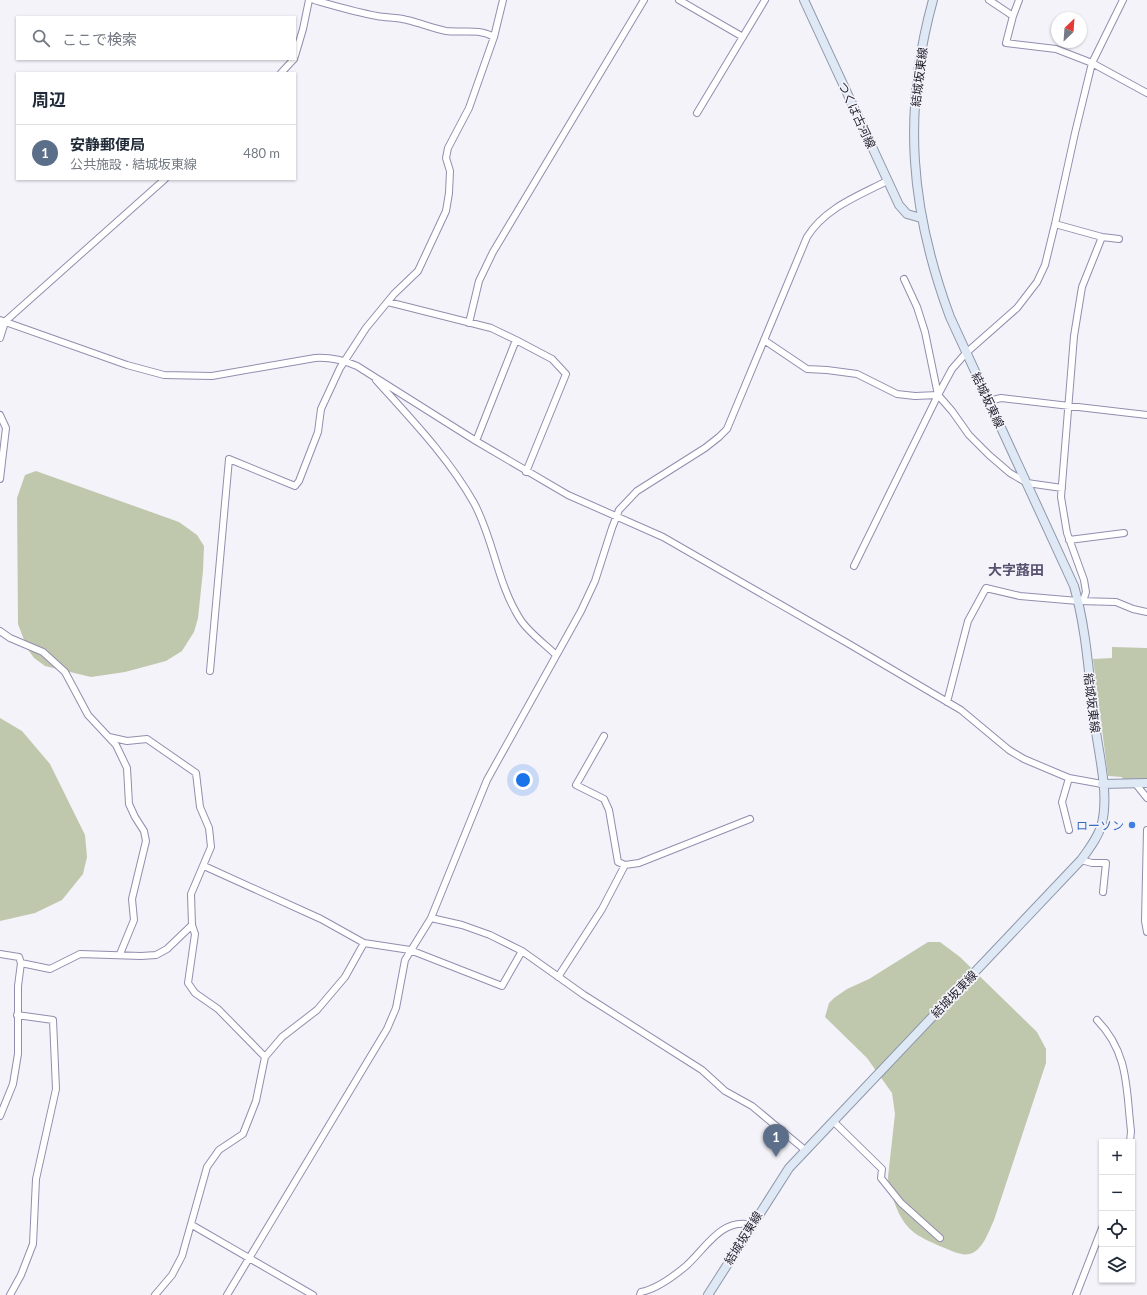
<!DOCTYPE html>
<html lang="ja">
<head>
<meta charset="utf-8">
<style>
	body { margin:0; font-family:Lato,"Noto Sans JP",sans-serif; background:#f6f6f7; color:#1f2937 }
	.controls { position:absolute; right:12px; bottom:12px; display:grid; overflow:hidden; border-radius:0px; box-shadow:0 1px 3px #0004 }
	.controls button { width:36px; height:36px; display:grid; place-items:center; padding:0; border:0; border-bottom:1px solid #e0e1e3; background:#fff; color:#1f2937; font:20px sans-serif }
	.compass { position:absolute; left:1051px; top:12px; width:36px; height:36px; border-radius:50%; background:#fff; box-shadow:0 1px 3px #0004; rotate:25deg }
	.you { position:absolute; left:523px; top:780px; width:14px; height:14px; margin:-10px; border:3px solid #fff; border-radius:50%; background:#1a73e8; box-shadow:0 0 0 6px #1a73e833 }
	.badge { display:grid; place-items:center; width:26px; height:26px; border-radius:50%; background:#111827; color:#fff; font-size:13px; font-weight:700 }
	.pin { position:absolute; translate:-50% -33px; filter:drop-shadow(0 1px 2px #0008) }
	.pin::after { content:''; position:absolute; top:21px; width:14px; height:12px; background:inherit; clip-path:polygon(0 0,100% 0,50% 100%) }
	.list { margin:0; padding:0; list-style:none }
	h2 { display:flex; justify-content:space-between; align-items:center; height:52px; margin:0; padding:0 16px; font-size:17px }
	h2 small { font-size:13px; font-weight:400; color:#747a83 }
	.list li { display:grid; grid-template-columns:26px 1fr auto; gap:12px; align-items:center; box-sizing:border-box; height:56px; padding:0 16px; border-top:1px solid #e0e1e3 }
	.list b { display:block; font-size:15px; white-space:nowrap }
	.list p { margin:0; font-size:13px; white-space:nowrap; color:#747a83 }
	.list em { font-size:13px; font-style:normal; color:#747a83 }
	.icon { flex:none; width:22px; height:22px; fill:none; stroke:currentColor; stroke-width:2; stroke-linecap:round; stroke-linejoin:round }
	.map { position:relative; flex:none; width:1147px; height:1295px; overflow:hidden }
	.search { position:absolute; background:#fff; box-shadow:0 1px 3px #0004; left:16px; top:16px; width:280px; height:44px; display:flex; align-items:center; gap:10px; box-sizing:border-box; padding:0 14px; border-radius:0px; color:#747a83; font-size:15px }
	.panel { position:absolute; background:#fff; box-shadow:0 1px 3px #0004; left:16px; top:72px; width:280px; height:108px; border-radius:0px }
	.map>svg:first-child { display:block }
</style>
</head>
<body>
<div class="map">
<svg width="1147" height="1295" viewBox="0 0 1147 1295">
	<rect width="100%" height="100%" fill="#f4f3fa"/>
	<path fill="#bfc8ad" d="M36 471 179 522 197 535 204 546 203 571 198 618 194 632 182 651 166 661 125 672 91 677 45 666 34 658 27 648 18 624 17 498 25 475Z
		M1112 647 1147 648V780H1123L1122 777 1108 776 1093 659 1112 658Z
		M0 718 22 731 50 764 85 835 87 857 83 874 62 900 35 913 0 921Z
		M928 942H940L960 957 1037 1032 1046 1049V1063L994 1220C989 1231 982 1252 969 1254 961 1256 950 1250 942 1247 917 1236 905 1231 895 1204 892 1195 888 1187 888 1177L895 1114 892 1093 867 1058 825 1017 829 1003 834 998 847 989 869 979Z"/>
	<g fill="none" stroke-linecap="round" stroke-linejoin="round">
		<g stroke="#938dae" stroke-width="8">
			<path id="minor" d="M314 0C335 6 355 12 377 16 387 18 397 17 407 20 420 23 432 28 446 31 462 33 479 28 494 37
				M679 0 743 37
				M989 0 1013 16 1019 0
				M1013 16 1006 43 1056 49 1092 63 1147 93
				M295 56 303 29 309 0
				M281 73 294 59
				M697 113 765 0
				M1055 224 1102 237 1119 239
				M904 279 917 307 925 332 938 395 952 411 969 435 989 455 1010 473 1027 483 1062 488
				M388 302 491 328 516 340 476 441
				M0 320 127 365 164 375 212 376 315 358C331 357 343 360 357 366L476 441 568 495 663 537 849 644 961 710 1009 750 1024 759 1069 778 1102 784
				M469 323 479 281 493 252 644 0
				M0 326 165 179
				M0 338 5 322
				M516 340 552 359 566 374 526 472
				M764 340 807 369 827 370 857 374 897 394 915 396 938 395
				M376 380C411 419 448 457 474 503 494 540 497 583 520 619 528 632 545 644 556 655
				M989 401 1001 398 1147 415
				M0 415 6 428 0 479
				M1069 540 1124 533
				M854 566 938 395 952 369 966 353 1017 308 1037 282 1045 265 1055 224 1075 133 1092 63 1123 0
				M1083 601 1086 592 1084 580 1067 533 1061 497 1074 336 1082 287 1102 237
				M0 631 10 638 43 652 65 672 88 715 116 745 127 768 129 804 135 817 144 831 146 841 132 899 134 920 120 954
				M210 671 229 459 295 486 299 481 318 432 321 409 340 368 366 328 394 294 418 271 446 211 449 193 450 171 446 158 448 148 469 108 494 37 503 0
				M947 702 968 621 986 588 1020 596 1078 601 1116 602 1133 609 1147 612
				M604 736 576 785 604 799 609 810 618 862 625 865 639 863 750 819
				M109 737 127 741 147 739 196 773 200 807 209 828 211 847 191 894 192 925 195 934 188 983 195 993 218 1009 265 1057
				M1135 783 1147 798
				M1069 830 1062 802 1069 778
				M1147 830 1145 921 1147 932
				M1081 860 1092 863H1106L1103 892
				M204 866 321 919 364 943 410 950 502 986 522 951
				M431 918 462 925 490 935 522 951 584 995 702 1070 725 1091 752 1106 805 1150
				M0 954 19 957 21 963 18 986V1054L13 1084 0 1116
				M21 963 50 969 80 954 141 956 156 955 167 949 192 925
				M558 977 602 909 625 865
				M1097 1020C1129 1053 1126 1088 1131 1131L1130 1142
				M833 1121 882 1169 881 1178 901 1203 940 1238
				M192 1225 313 1295
				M10 1295 21 1275 33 1244 36 1179 56 1089 53 1020 17 1015
				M155 1295 172 1275 182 1256 207 1167 219 1150 243 1134 256 1101 265 1057 282 1037 317 1010 345 977 364 943
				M227 1295 387 1029 396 1008 405 960 431 918 487 780 581 611 595 581 612 528 619 510 637 491 705 448 719 437 727 429 807 237C825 208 858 196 887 181
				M640 1295 641 1292C657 1289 674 1276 686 1266 705 1249 722 1217 751 1225
				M1076 1295 1102 1228"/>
		</g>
		<g stroke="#8e97aa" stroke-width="10">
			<path id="major" d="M804 0 899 205 907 214 921 218
				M1102 784 1147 783
				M708 1295 789 1168 1081 860C1089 849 1099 836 1102 823 1109 794 1099 755 1095 725 1089 679 1087 631 1074 586L950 317C910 209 902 112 933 0"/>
		</g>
		<use href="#minor" stroke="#fff" stroke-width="6"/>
		<use href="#major" stroke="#dfe8f5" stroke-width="8"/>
	</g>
	<circle fill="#3f7fe0" stroke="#f4f3fa" stroke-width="1.5" cx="1132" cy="825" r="4"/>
	<g text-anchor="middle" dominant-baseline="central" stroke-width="3.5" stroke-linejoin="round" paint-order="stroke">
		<g font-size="12" fill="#211f2c" stroke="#f4f3fa">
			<text transform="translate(919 77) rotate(-83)">結城坂東線</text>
			<text transform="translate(857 115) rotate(65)">つくば古河線</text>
			<text transform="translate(988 400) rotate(65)">結城坂東線</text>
			<text transform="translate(1092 703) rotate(83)">結城坂東線</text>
			<text transform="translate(954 994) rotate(-46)">結城坂東線</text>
			<text transform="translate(743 1238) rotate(-58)">結城坂東線</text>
		</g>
		<g font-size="12" fill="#366cbe" stroke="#f4f3fa" text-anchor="end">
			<text x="1124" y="825">ローソン</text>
		</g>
		<g font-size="14" font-weight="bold" fill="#57516f" stroke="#f4f3fa">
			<text x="1016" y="569">大字蕗田</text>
		</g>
	</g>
</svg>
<div class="controls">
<button>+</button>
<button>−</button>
<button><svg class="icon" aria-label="locate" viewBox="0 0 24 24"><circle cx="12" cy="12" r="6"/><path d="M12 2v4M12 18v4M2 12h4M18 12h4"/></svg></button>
<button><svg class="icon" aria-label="layers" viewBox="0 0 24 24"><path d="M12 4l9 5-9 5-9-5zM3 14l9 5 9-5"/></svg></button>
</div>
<svg class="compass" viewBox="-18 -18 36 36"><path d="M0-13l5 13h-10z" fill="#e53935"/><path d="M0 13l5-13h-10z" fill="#747a83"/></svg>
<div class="you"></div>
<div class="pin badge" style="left:776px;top:1157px;background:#5c6f8a">1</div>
<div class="search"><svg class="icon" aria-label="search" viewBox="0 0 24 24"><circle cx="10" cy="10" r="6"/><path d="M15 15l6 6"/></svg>ここで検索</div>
<section class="panel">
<h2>周辺<small></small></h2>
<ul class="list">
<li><span class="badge" style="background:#5c6f8a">1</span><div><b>安静郵便局</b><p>公共施設 · 結城坂東線</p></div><em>480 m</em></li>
</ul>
</section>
</div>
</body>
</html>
